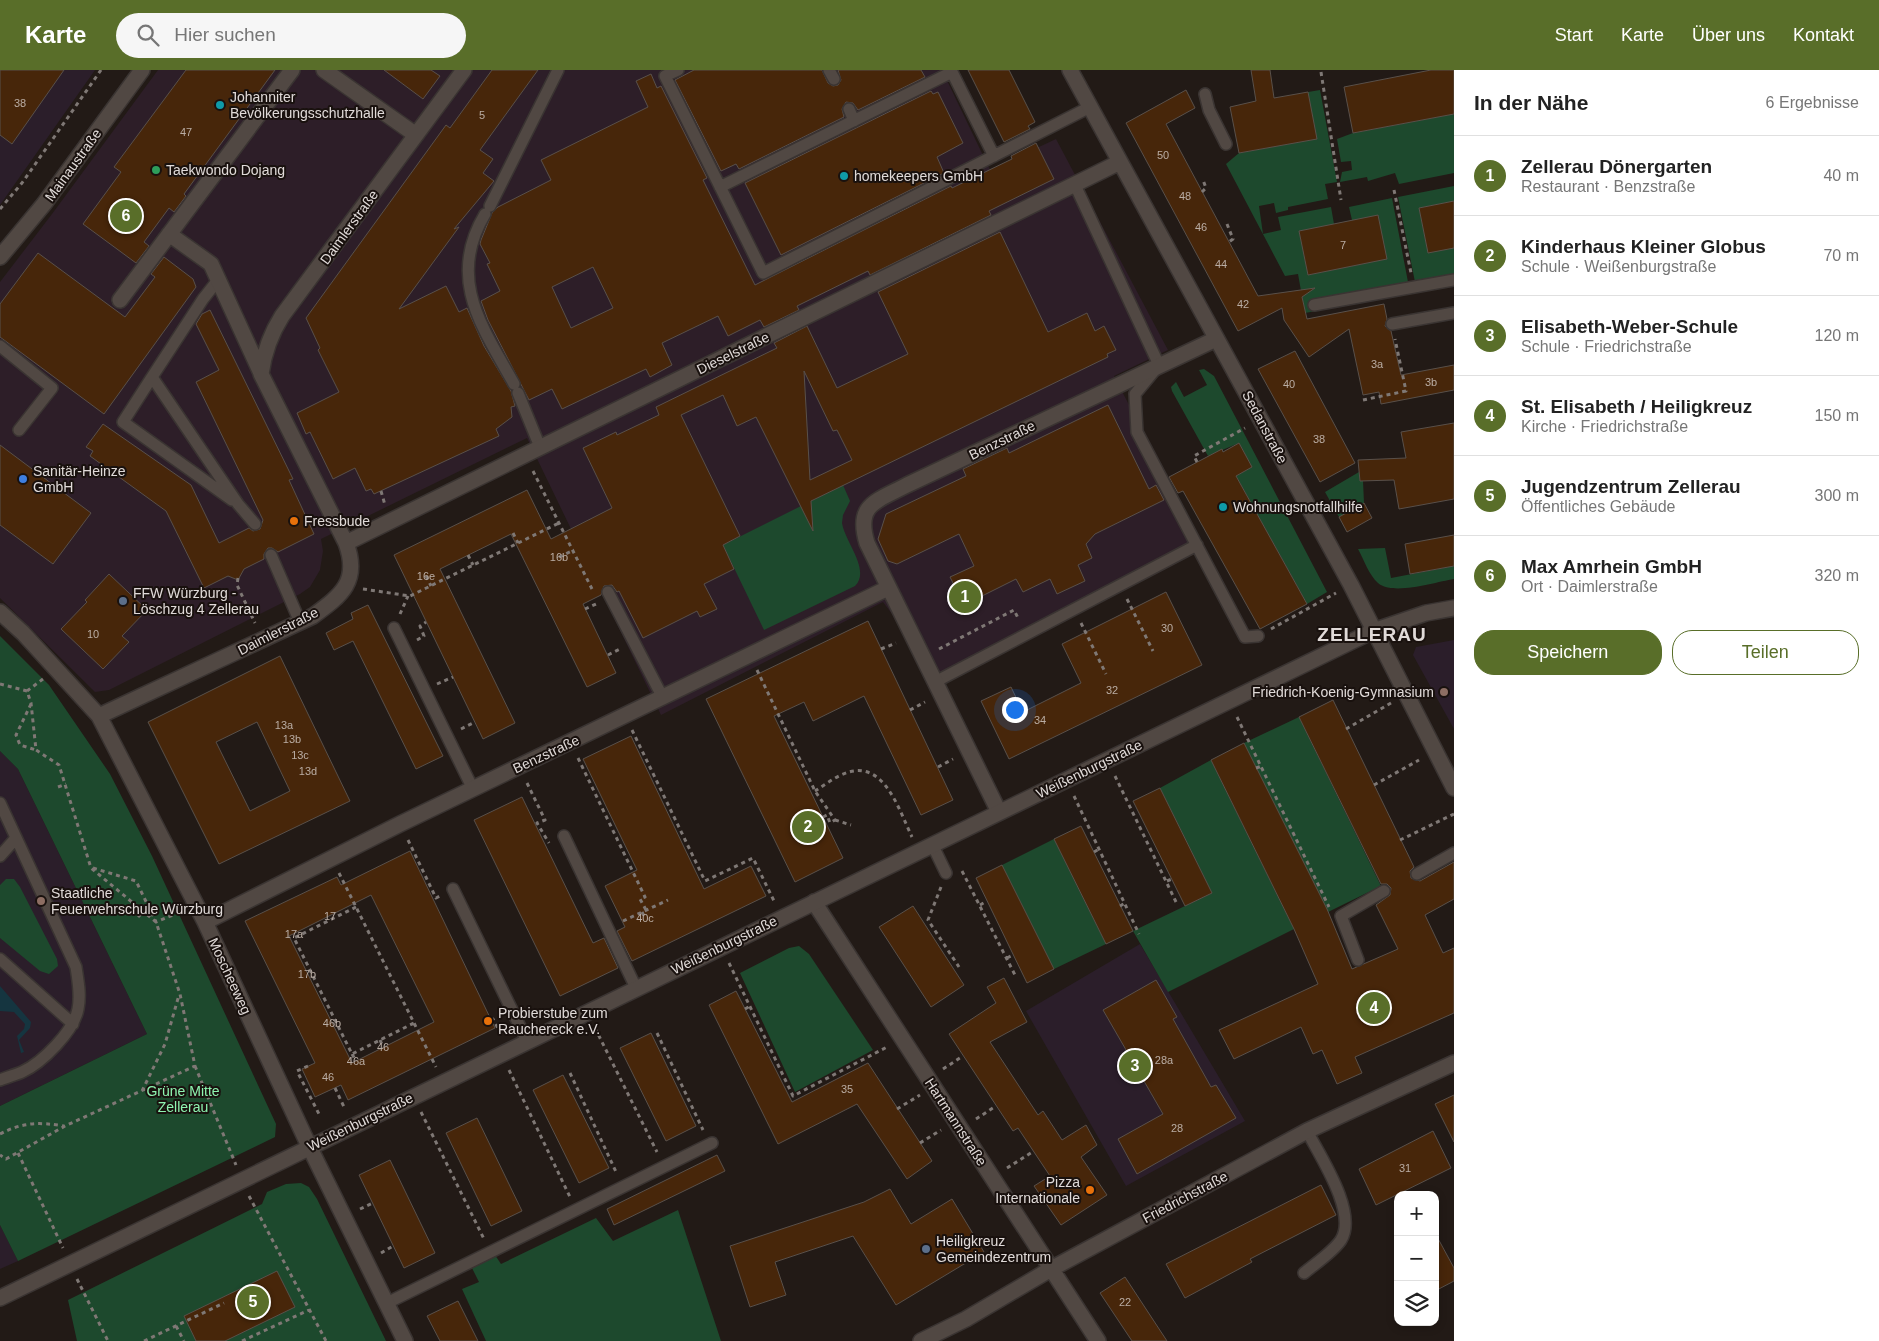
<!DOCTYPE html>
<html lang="de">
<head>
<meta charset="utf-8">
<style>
	body { margin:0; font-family:Arial,sans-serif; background:#f6f6f6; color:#222 }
	.controls { position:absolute; right:15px; bottom:15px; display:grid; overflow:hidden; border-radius:10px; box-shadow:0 2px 8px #0003 }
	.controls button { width:45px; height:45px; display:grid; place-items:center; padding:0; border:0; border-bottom:1px solid #e0e0e0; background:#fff; color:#222; font:25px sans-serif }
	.you { position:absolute; left:1014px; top:639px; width:18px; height:18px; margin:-12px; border:4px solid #fff; border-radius:50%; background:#1a73e8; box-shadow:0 0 0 8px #1a73e833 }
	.badge { display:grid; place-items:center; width:32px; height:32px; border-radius:50%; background:#596e29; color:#fff; font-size:16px; font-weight:700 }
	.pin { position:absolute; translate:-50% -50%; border:2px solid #fff; box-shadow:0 1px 5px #0006 }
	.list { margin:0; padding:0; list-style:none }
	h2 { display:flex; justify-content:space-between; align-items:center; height:65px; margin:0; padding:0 20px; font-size:21px }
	h2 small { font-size:16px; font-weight:400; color:#767676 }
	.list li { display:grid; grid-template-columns:32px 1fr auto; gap:15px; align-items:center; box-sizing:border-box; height:80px; padding:0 20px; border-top:1px solid #e0e0e0 }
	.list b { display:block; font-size:19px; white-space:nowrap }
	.list p { margin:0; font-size:16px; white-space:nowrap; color:#767676 }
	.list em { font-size:16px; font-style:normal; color:#767676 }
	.actions { display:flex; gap:10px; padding:15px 20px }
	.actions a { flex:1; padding:11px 0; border:1px solid #596e29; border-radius:20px; text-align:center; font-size:18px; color:#596e29 }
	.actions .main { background:#596e29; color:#fff }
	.icon { flex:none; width:28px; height:28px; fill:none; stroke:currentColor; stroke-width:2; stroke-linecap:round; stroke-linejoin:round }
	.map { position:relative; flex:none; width:1454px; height:1271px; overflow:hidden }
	header { display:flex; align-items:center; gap:30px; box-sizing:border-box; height:70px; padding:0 25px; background:#596e29; color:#fff }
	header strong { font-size:24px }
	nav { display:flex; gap:28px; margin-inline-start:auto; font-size:18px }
	.search { width:350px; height:45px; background:#f6f6f6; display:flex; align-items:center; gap:12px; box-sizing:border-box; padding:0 18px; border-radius:28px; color:#767676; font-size:19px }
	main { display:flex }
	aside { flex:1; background:#fff }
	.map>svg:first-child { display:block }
</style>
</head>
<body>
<header>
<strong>Karte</strong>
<div class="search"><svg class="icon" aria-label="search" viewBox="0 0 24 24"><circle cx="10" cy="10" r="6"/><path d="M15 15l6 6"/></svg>Hier suchen</div>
<nav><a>Start</a><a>Karte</a><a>Über uns</a><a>Kontakt</a></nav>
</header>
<main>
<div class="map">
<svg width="1454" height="1271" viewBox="0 0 1454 1271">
	<rect width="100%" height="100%" fill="#221a16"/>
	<path fill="#2d1e28" d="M158 0H942L990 100 1056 69 1168 280 1114 306 1204 479 944 613 883 532 661 645 527 368 321 469 323 481 320 500 310 517 300 524 109 620 95 622 0 528V212L52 144Z"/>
	<path fill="#2b1e2a" d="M0 0H95L0 135Z
		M1454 570V659L1413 585 1416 577Z
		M0 681 18 699 147 964 0 1036Z
		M1140 874 1245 1051 1126 1116 1026 941Z
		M0 1155 18 1191 0 1199Z"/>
	<path fill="#1d492d" d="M1320 20 1337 112 1325 114 1328 129 1288 137V140L1276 143 1274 133 1259 136 1263 164 1281 160 1278 147 1331 137 1334 154 1308 205 1386 189 1352 150 1349 137 1392 128 1408 212H1415L1398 127 1454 116V215L1305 243 1298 204 1285 206 1226 94 1239 83 1316 69 1308 22Z
		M1454 44V103L1399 114 1395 103 1368 111 1367 107 1340 112 1342 102 1352 100 1351 91 1341 92 1337 69 1353 63Z
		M1204 299 1214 306 1327 522 1307 534 1236 406 1252 397 1239 373 1208 386 1172 321 1171 317 1176 312 1184 327 1207 315 1199 300Z
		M1359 402 1360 411H1363L1364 433 1339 447 1325 422Z
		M843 415 850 431 843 445 842 453C845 472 871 500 855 516L764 560 723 475Z
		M1385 478 1391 508 1454 496V509C1435 512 1393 526 1378 513 1369 505 1364 490 1358 479Z
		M0 566 49 615 110 704 152 786 276 1054 275 1067 18 1191 0 1155V1036L147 964 18 699 0 681Z
		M1299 647 1381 816 1328 842 1244 673Z
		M1211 690 1294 859 1168 922 1133 861 1212 823 1160 718Z
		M1054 769 1106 874 1054 899 1002 795Z
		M6 809H14L20 817 57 889 58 896 49 904 40 901 0 868V815Z
		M799 876 809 884 873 980 795 1022 740 903 789 878Z
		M301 1113 309 1117 317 1129 386 1271H77L68 1230 262 1134 267 1122 286 1114Z
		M678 1140 721 1271H486L462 1219 479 1212 471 1196 495 1185 501 1194 596 1148 613 1171Z"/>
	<path fill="#153540" d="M0 916 31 952 30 958 19 970 24 982 21 983 17 966 24 959 25 954 14 942 0 941Z"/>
	<path fill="#47260a" stroke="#59504a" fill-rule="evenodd" d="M0 0H64L12 74 0 65Z
		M186 0H275L184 124 186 126 174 142 169 138 144 172 149 176 136 193 83 154 121 102 114 97Z
		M384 0H431L440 6 423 29Z
		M492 0H538L480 80 493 89 483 103 494 111 454 159 459 157 399 239 446 216 459 242 467 238 484 276 511 321 515 336 511 337 512 347 496 359 499 366 374 424 371 419 366 421 355 398 333 409 310 362 306 364 297 343 339 322 318 280 320 278 306 248 446 55 450 58Z
		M694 0H822L828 13 833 16 838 15 841 10 838 0H921L925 7 858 40 853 33 846 32 842 39 844 47 739 99 736 94 721 101 675 10Z
		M968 0H1009L1035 52 1028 56 1030 59 1004 72Z
		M1251 0H1270L1274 28 1308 22 1317 69 1239 83 1230 37 1256 31Z
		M1431 0H1454V44L1353 63 1344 17Z
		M651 4 657 18 661 16 707 108 703 110 755 215 951 116 952 118 1012 89 1011 86 1036 73 1054 109 989 141 991 145 870 205 868 201 797 236 799 240 764 257 760 250 728 266 718 246 662 273 672 295 650 307 646 299 562 339 552 319 529 330 488 250 481 231 500 221 487 194 490 193 480 174 481 170 492 143 498 137 551 110 541 90 648 37 636 11ZM593 197 613 238 571 258 552 217Z
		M1186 20 1195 38 1166 54 1258 226 1315 218 1302 227 1307 249 1384 234 1387 249 1385 256 1391 261 1401 305 1454 295V320L1381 334 1379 322 1363 325 1349 259 1309 287 1284 250 1282 238 1238 261 1126 53Z
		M931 21 933 24 938 22 963 73 937 87 944 103 781 185 745 113Z
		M1454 131V178L1428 183 1419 138Z
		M1378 145 1387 189 1308 205 1299 161Z
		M1000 162 1048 262 1087 243 1095 261 1104 256 1116 280 1107 284 1108 287 811 431 813 461 756 347 737 356 723 325 681 345 740 466 723 475 734 499 704 514 717 539 700 547 697 541 643 568 619 521 617 522 612 515 604 516 601 525 583 534 616 603 587 617 511 464 440 499 515 653 483 669 394 485 527 420 551 469 612 438 583 378 616 362 617 365 659 345 656 337 777 278 774 273 807 256 837 318 908 284 878 222ZM804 301 833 361 837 360 852 390 810 410Z
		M38 183 125 247 155 207 151 204 164 187 193 209 196 217 104 344 0 267V234Z
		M210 240 293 409 289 410 314 464 278 482 272 478H268L264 484V489L244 499 238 510 228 506 204 518 166 441 90 386 93 381 86 377 103 354 191 415 219 473 249 458 253 461 260 459 263 450 196 312 219 300 196 254 202 244Z
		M1295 281 1355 393 1320 412 1258 299Z
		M1108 335 1149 419 1156 415 1164 430 1095 464 1086 474 1092 488 1078 495 1085 511 1057 524 1050 509 1023 522 1016 509 964 535 950 507 974 496 959 464 897 494 888 491 878 469 886 444 966 406 963 399 1007 378 1009 383Z
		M1454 353V429L1399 439 1394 410 1360 411 1358 390 1406 388 1401 362Z
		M1239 373 1252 397 1236 406 1307 534 1260 559 1183 421 1178 423 1169 407 1222 379 1223 382Z
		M0 375 91 443 53 494 0 455Z
		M1364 433 1372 448 1347 462 1339 447Z
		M1454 465V496L1410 504 1405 474Z
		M109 504 147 540 122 566 129 572 103 599 61 559 87 532 85 530Z
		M1166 522 1202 595 1009 689 981 631 1011 617 1023 642 1081 613 1062 574Z
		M368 535 443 686 416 699 353 571 334 580 326 563 353 549 351 543Z
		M868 551 953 730 921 745 864 626 813 651 804 632 774 646 843 788 795 812 706 629Z
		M280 586 350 731 219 794 148 652ZM257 652 290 721 250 741 216 672Z
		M1333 630 1414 797 1410 801 1411 808 1420 811 1454 792V829L1425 845 1443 883 1454 878V943L1355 987 1362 1003 1337 1014 1322 980 1313 984 1301 957 1234 989 1219 960 1318 914 1294 859 1211 690 1244 673 1327 839 1352 899 1398 879 1376 835 1390 825 1391 818 1387 814H1381L1299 647Z
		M631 666 704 819 751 796 766 826 632 891 617 861 625 857 605 816 637 800 583 689Z
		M1160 718 1212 823 1185 836 1133 731Z
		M522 727 593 873 604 868 618 898 560 926 474 750Z
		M1081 756 1133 861 1106 874 1054 769Z
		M410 781 495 958 348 1030 341 1015 315 1027 302 999 315 993 245 851 337 807 341 815ZM371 825 434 952 352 993 289 866Z
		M1002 795 1054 899 1027 913 976 808Z
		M913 836 964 915 931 937 879 857Z
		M1004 908 1027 952 990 972 1038 1045 1043 1041 1062 1070 1086 1055 1097 1075 1081 1087 1107 1125 1061 1155 1034 1116 1050 1106 1018 1058 1013 1061 949 964 996 933 987 917Z
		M1156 910 1177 947 1173 949 1211 1017 1216 1015 1236 1048 1137 1104 1118 1069 1163 1044 1103 940Z
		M736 921 792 1032 868 993 932 1091 907 1109 857 1034 778 1074 709 935Z
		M651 963 696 1056 666 1071 620 978Z
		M563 1005 609 1098 579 1113 533 1020Z
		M1454 1025V1072L1435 1034Z
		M477 1048 522 1141 491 1156 446 1063Z
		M1433 1061 1451 1098 1376 1135 1359 1099Z
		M717 1085 725 1101 614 1155 607 1139Z
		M390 1090 435 1183 404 1198 359 1105Z
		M1321 1115 1336 1145 1250 1189 1252 1192 1185 1228 1166 1194Z
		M890 1119 911 1154 952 1129 984 1182 896 1235 853 1166 775 1192 786 1225 750 1237 730 1176 864 1132Z
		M1435 1163 1454 1198V1211L1435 1221Z
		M277 1201 295 1237 225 1271H196L184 1246Z
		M1125 1207 1167 1271H1132L1100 1223Z
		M458 1231 478 1271H440L427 1246Z"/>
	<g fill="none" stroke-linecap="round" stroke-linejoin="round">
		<g stroke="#3a3432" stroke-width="14">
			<path id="lane" d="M678 0 665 6 763 203 1090 37
				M829 0 834 9
				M951 0 994 86
				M1205 24 1209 40 1226 74
				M849 39 854 51
				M1075 115 1159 295 1135 324 1137 362 1245 567 1258 566
				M720 117 952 2
				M490 136 558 0
				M485 144C446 209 483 258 514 314
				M218 210 203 229 152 307 238 434 255 454
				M1314 235 1454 210
				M1392 254 1454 243
				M0 276 52 318 19 360
				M152 307 123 352 232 430
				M518 323 540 377
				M271 485 300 552
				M608 522 662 626
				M394 558 473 719
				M935 612 1197 475
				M0 733 76 897C78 911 81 925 78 939 74 961 42 993 22 1002 15 1005 7 1007 0 1010
				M564 766 636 918
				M932 774 946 803
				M0 786 16 768
				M1417 804 1454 783
				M453 819 527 971
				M0 889 73 954
				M1358 890 1341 846 1384 821
				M1304 1203C1316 1193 1333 1182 1341 1170 1358 1143 1320 1086 1307 1061
				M387 1233 712 1073"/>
		</g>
		<g stroke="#3a3432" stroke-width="18">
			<path id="street" d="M324 0 416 65
				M1070 0 1351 515 1454 718
				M169 164 211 194 261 303
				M120 230 292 0
				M346 473 1120 92
				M0 542 23 563 99 646 205 852 309 1076 405 1271
				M99 646 313 546C342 525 360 511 346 473L261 304C264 282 270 265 282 246L464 0
				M999 742 867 473C855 434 877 431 907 415L1216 269
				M814 832 1098 1271
				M205 852 400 754 888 518
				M921 1271 966 1249 1051 1199 1307 1061 1454 993"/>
		</g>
		<g stroke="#3a3432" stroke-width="18">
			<path id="secondary" d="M0 187 44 134 142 0
				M0 1228 1373 561 1426 543 1454 538"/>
		</g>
		<path stroke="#7f7875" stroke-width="3" stroke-dasharray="4 4" stroke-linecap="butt" d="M1321 2 1341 130
			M1394 120 1411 203
			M1202 122 1206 118 1203 110
			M0 139 22 113 101 0
			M1227 154 1233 169 1229 172
			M1363 330 1406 321 1395 269
			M1197 392 1194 386 1245 358
			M533 401 592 519
			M381 421 385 435
			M513 463 518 473
			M468 485 473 495
			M559 487 574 480
			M426 506 431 516
			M238 508 237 515 255 553
			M363 519 410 526 559 453
			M1127 529 1153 581
			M585 539 596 534
			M400 544 408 526
			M1081 553 1106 604
			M1271 559 1336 523
			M417 570 424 566 420 556 426 552
			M881 579 896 573
			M939 579 1014 540 1019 550
			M608 585 620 579
			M757 600 815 721 835 750 830 753
			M0 614 27 621 31 633 36 680 59 695 91 798 156 852 180 924 195 996 65 1056 6 1089 0 1085
			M437 614 453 607
			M27 621 43 609
			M31 634 16 665 20 675 36 680
			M910 640 925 632
			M1237 647 1329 837
			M461 659 475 652
			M1346 659 1391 633
			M632 660 705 811 753 788 775 833
			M578 688 645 827 640 829 646 840
			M938 697 953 689
			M1256 698 1262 696
			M1115 706 1177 834
			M527 713 545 750 537 753 549 773
			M1374 715 1419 690
			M58 717 66 714
			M815 721C823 716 832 709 841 705 883 685 898 738 912 767
			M1074 726 1139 864
			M823 747 827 745 830 753
			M835 750 851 755
			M408 770 436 828 440 826
			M1400 770 1454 744
			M1094 782 1099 779
			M93 798 136 811 156 852 180 842
			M962 801 1016 907
			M339 803 436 997
			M1167 811 1172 809
			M941 817 928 850 959 897
			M980 835 987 831
			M1120 836 1125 833
			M356 837 294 868 352 984 414 953
			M642 842 645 848
			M138 847 143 842
			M623 851 668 830
			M1007 888 1013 885
			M729 893 793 1026 887 977
			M745 939 750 936
			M491 950 493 949 501 964
			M595 958 657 1082
			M657 963 703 1060
			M380 970 383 977
			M352 984 356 991
			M195 996 236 1095
			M308 996 297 1001 320 1046
			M943 999 963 986
			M509 1000 570 1127
			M570 1003 617 1104
			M335 1018 345 1039
			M142 1021 165 974 179 925
			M897 1039 920 1025
			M421 1042 484 1169
			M976 1049 996 1036
			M0 1064C23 1052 39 1052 64 1056
			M920 1073 941 1060
			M18 1083 63 1178
			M1007 1098 1034 1081
			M249 1126 326 1271
			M360 1139 373 1133
			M381 1183 393 1176
			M77 1209 108 1271
			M176 1256 184 1271
			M144 1271 224 1233
			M242 1271 309 1240"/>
		<use href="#lane" stroke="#514843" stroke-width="11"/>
		<use href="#street" stroke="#514843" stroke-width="15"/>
		<use href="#secondary" stroke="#514843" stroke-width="15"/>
	</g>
	<g fill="#0f9aa8" stroke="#19110e" stroke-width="2">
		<circle cx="220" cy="35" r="5"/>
		<circle cx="844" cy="106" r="5"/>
		<circle cx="1223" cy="437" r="5"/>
	</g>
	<circle fill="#2e9e5b" stroke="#19110e" stroke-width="2" cx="156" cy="100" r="5"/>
	<circle fill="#3f7fe0" stroke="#19110e" stroke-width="2" cx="23" cy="409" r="5"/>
	<g fill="#e8710a" stroke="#19110e" stroke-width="2">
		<circle cx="294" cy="451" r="5"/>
		<circle cx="488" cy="951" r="5"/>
		<circle cx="1090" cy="1120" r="5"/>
	</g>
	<g fill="#5c6f8a" stroke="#19110e" stroke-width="2">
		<circle cx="123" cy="531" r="5"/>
		<circle cx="926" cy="1179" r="5"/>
	</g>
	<g fill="#8d6e63" stroke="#19110e" stroke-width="2">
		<circle cx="1444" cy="622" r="5"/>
		<circle cx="41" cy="831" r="5"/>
	</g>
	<g text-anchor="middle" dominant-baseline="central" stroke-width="4" stroke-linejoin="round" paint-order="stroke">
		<g font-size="11" fill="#baada4">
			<text x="20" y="33">38</text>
			<text x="482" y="45">5</text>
			<text x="186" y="62">47</text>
			<text x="1163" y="85">50</text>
			<text x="1185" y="126">48</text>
			<text x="1201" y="157">46</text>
			<text x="1343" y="175">7</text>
			<text x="1221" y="194">44</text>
			<text x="1243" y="234">42</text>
			<text x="1377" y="294">3a</text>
			<text x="1431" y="312">3b</text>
			<text x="1289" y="314">40</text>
			<text x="1319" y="369">38</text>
			<text x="559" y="487">16b</text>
			<text x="426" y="506">16e</text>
			<text x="1167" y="558">30</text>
			<text x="93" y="564">10</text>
			<text x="1112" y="620">32</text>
			<text x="1040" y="650">34</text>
			<text x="284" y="655">13a</text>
			<text x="292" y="669">13b</text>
			<text x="300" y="685">13c</text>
			<text x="308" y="701">13d</text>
			<text x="330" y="846">17</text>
			<text x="645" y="848">40c</text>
			<text x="294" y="864">17a</text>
			<text x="307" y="904">17b</text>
			<text x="332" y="953">46b</text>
			<text x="383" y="977">46</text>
			<text x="1164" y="990">28a</text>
			<text x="356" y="991">46a</text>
			<text x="328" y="1007">46</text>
			<text x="847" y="1019">35</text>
			<text x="1177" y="1058">28</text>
			<text x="1405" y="1098">31</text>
			<text x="1125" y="1232">22</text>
		</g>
		<g font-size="14" fill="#e0dad8" stroke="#19110e" text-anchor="start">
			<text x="230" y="27">Johanniter<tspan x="230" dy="16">Bevölkerungsschutzhalle</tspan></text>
			<text x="166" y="100">Taekwondo Dojang</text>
			<text x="854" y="106">homekeepers GmbH</text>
			<text x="33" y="401">Sanitär-Heinze<tspan x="33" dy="16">GmbH</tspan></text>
			<text x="1233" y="437">Wohnungsnotfallhilfe</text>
			<text x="304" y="451">Fressbude</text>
			<text x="133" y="523">FFW Würzburg -<tspan x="133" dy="16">Löschzug 4 Zellerau</tspan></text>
			<text x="1434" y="622" text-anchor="end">Friedrich-Koenig-Gymnasium</text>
			<text x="51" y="823">Staatliche<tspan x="51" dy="16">Feuerwehrschule Würzburg</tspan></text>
			<text x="498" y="943">Probierstube zum<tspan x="498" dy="16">Rauchereck e.V.</tspan></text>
			<text x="1080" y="1112" text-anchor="end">Pizza<tspan x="1080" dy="16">Internationale</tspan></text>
			<text x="936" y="1171">Heiligkreuz<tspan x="936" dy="16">Gemeindezentrum</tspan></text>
		</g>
		<g font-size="14" fill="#e0dad8" stroke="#19110e">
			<text transform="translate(73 95) rotate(-54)">Mainaustraße</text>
			<text transform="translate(349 157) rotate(-54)">Daimlerstraße</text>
			<text transform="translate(733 283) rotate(-26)">Dieselstraße</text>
			<text transform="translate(1265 357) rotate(62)">Sedanstraße</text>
			<text transform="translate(1002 370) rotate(-26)">Benzstraße</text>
			<text transform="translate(278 561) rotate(-27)">Daimlerstraße</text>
			<text transform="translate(546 684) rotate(-25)">Benzstraße</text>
			<text transform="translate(1089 699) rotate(-26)">Weißenburgstraße</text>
			<text transform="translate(724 875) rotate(-26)">Weißenburgstraße</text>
			<text transform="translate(230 906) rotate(65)">Moscheeweg</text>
			<text transform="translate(360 1052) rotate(-26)">Weißenburgstraße</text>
			<text transform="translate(956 1052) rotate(57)">Hartmannstraße</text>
			<text transform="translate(1185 1127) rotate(-28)">Friedrichstraße</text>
		</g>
		<g font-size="14" fill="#8ef4b0" stroke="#19110e">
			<text x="183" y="1021">Grüne Mitte<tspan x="183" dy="16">Zellerau</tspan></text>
		</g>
		<g font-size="19" font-weight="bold" letter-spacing="1" fill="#e0dad8" stroke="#19110e">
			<text x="1372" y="564">ZELLERAU</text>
		</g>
	</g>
</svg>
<div class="controls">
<button>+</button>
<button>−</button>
<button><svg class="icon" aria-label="layers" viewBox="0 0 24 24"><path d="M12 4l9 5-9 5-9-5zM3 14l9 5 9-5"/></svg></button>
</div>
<div class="you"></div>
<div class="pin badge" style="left:965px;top:527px">1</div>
<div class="pin badge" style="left:808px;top:757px">2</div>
<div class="pin badge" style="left:1135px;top:996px">3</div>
<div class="pin badge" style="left:1374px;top:938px">4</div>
<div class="pin badge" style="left:253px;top:1232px">5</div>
<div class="pin badge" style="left:126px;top:146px">6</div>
</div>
<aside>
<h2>In der Nähe<small>6 Ergebnisse</small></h2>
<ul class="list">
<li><span class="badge">1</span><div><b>Zellerau Dönergarten</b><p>Restaurant · Benzstraße</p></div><em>40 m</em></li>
<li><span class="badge">2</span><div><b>Kinderhaus Kleiner Globus</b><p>Schule · Weißenburgstraße</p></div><em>70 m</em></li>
<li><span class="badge">3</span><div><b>Elisabeth-Weber-Schule</b><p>Schule · Friedrichstraße</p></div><em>120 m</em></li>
<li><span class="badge">4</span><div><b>St. Elisabeth / Heiligkreuz</b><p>Kirche · Friedrichstraße</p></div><em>150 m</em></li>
<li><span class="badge">5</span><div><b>Jugendzentrum Zellerau</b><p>Öffentliches Gebäude</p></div><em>300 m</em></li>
<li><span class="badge">6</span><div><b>Max Amrhein GmbH</b><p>Ort · Daimlerstraße</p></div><em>320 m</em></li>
</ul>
<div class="actions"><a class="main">Speichern</a><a>Teilen</a></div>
</aside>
</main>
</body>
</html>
